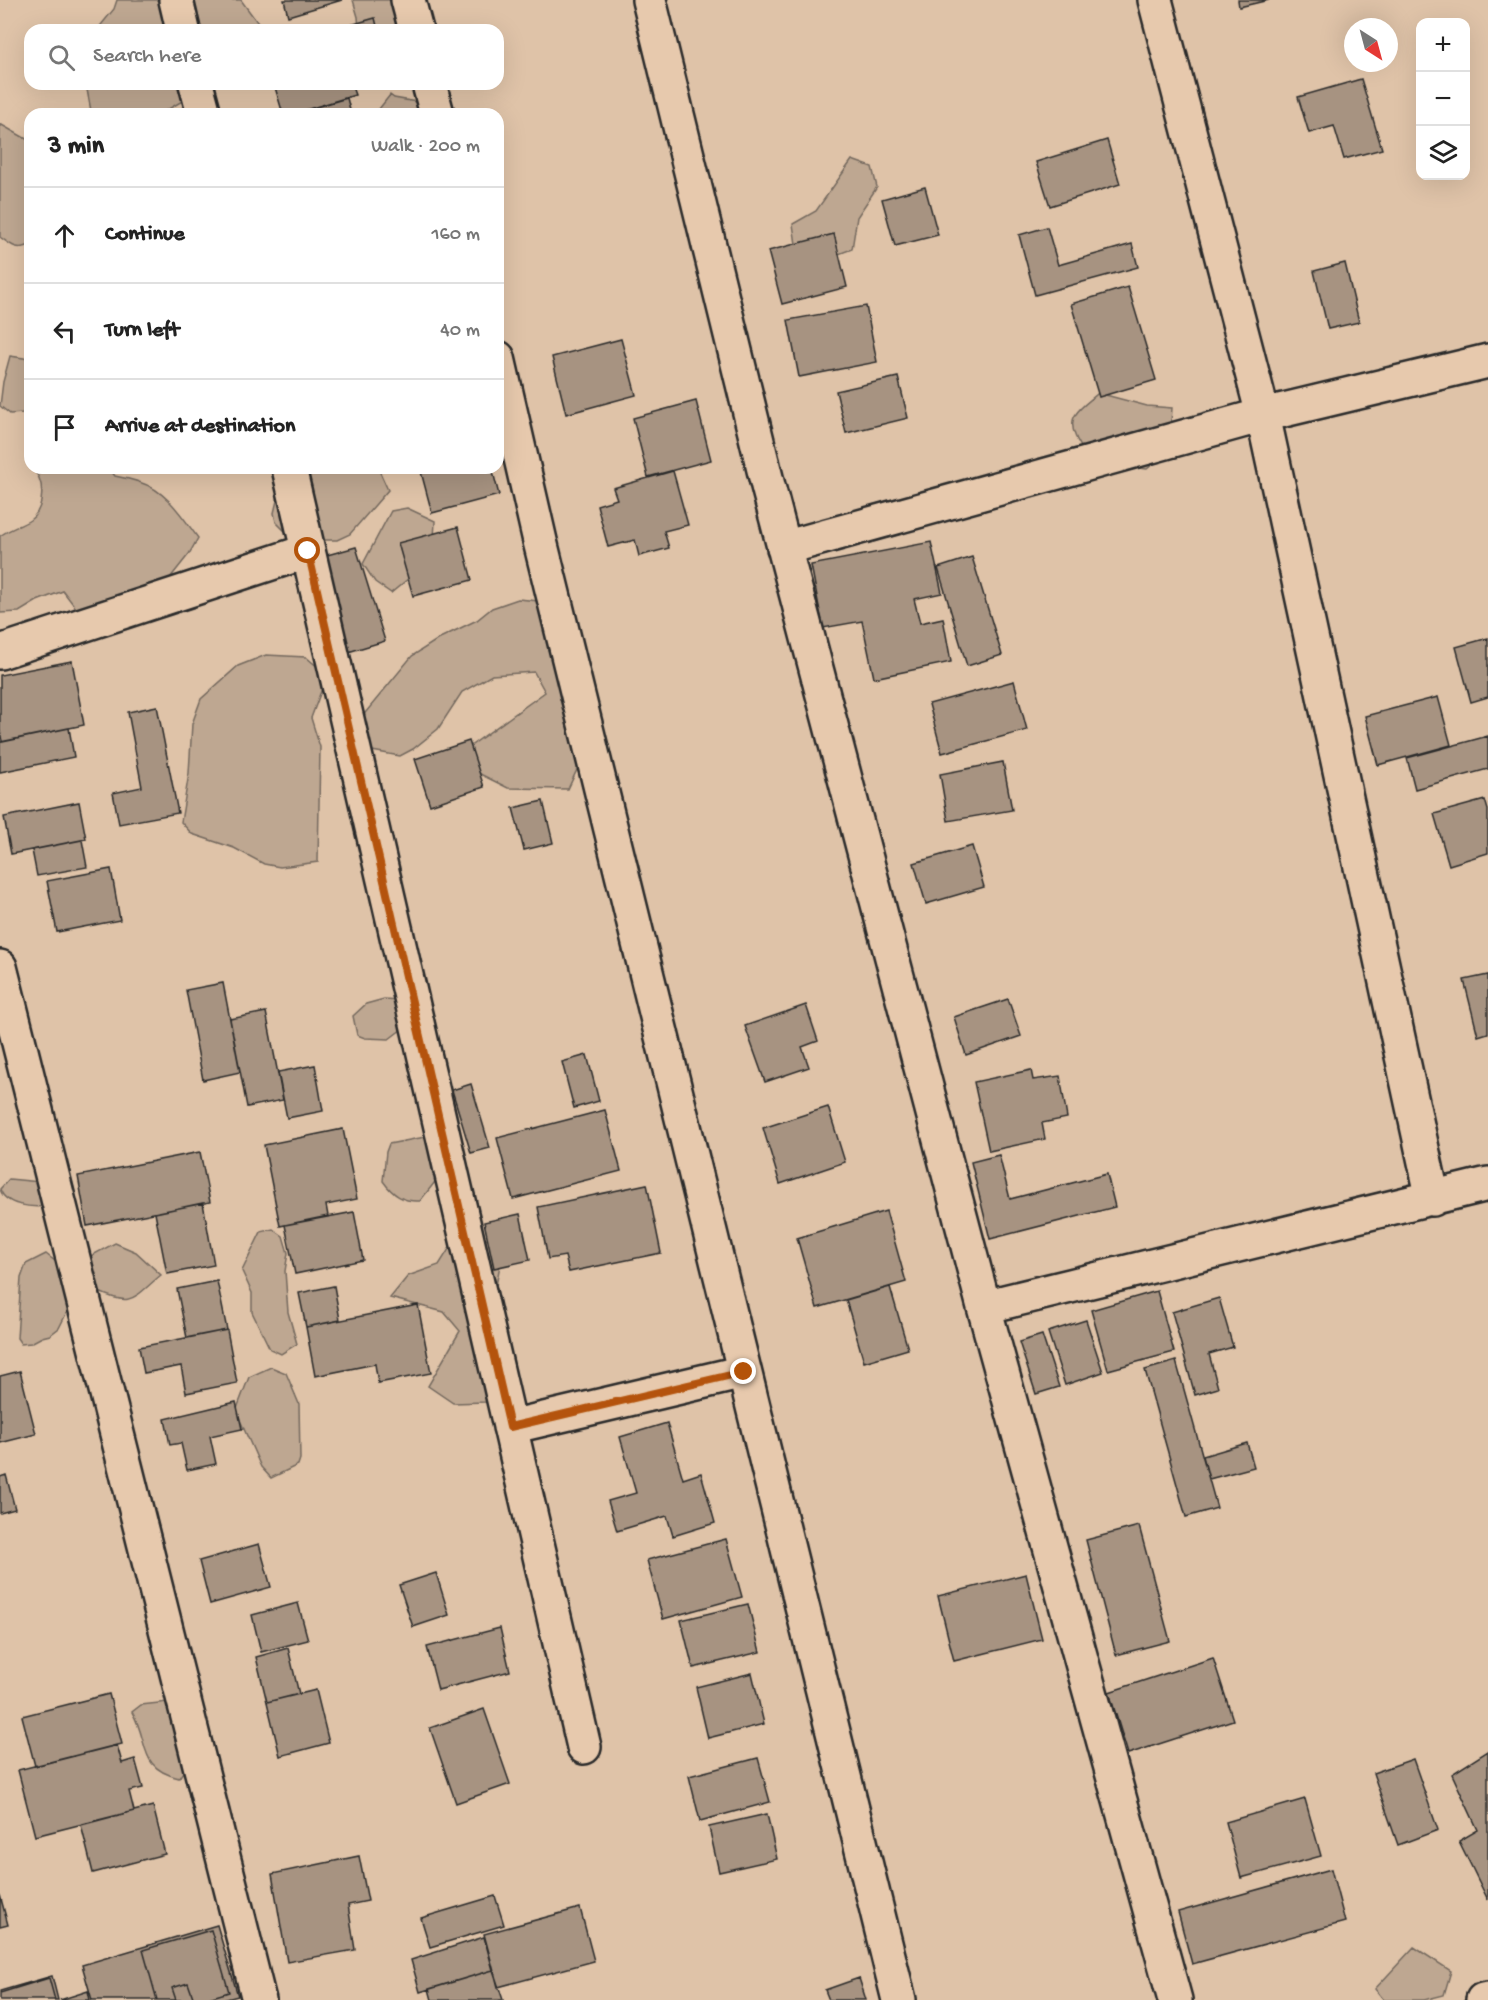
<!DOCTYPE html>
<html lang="en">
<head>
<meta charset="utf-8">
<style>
	body { margin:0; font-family:"Gochi Hand",sans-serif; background:#f6f6f6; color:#222 }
	.controls { position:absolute; right:18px; top:18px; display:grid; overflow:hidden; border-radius:12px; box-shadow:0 6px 24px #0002 }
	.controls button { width:54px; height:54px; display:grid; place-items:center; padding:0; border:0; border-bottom:2px solid #e0e0e0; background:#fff; color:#222; font:30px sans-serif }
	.compass { position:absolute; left:1344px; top:18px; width:54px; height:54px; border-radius:50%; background:#fff; box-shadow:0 6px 24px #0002; rotate:144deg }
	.stop { position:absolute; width:18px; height:18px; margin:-14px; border:4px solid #b45309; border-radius:50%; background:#fff }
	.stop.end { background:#b45309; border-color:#fff; box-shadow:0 2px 6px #0008 }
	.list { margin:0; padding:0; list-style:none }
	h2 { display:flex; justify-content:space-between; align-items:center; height:78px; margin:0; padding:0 24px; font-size:26px }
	h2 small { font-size:20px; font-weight:400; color:#767676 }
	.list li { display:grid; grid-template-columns:39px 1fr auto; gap:18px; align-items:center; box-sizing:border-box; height:96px; padding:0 24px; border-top:2px solid #e0e0e0 }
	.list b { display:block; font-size:22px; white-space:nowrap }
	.list em { font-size:20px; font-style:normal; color:#767676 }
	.icon { flex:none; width:33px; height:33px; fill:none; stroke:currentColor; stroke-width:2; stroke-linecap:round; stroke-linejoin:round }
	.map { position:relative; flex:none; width:1488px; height:2000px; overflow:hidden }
	.search { position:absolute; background:#fff; box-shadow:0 6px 24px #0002; left:24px; top:24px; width:480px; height:66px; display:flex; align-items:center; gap:15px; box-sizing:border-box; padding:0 21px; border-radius:18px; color:#767676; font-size:22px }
	.panel { position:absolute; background:#fff; box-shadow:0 6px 24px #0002; left:24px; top:108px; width:480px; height:366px; border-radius:18px }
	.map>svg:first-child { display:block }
</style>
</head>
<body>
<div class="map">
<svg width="1488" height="2000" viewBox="0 0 1488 2000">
	<rect width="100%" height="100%" fill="#dfc3a8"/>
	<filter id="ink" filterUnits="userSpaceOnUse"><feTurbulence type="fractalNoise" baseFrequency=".0167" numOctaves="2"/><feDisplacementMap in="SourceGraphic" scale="12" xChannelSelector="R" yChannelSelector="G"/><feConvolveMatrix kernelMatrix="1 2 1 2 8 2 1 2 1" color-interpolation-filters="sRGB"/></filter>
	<g filter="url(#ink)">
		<path fill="#bea791" stroke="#74695e" stroke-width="1.5" d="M117 0H241L263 30H97L114 9Z
			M353 0H401L400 30H359L358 17Z
			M86 84H216L203 89 160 114H96L91 111Z
			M390 95 394 98 422 103 427 114H375Z
			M0 124 30 141V245C17 251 11 245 0 237Z
			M852 160 872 167 877 187 857 217 852 249 820 261 797 251 793 224 816 211Z
			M10 356 30 359V402L23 413 10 414 0 406 3 382Z
			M1098 393 1147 406 1172 408 1169 451 1147 469 1092 463C1084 451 1065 429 1076 414 1081 406 1091 400 1098 393Z
			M31 468H109L115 476C123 478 131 479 139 482 166 490 182 516 198 538L189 554 147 607 85 620 63 591 37 601 19 612 0 613V536C9 529 21 526 30 520 45 509 46 479 31 468Z
			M296 468H378L388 490 350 534 337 540H305L287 533 276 522 274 513 280 488Z
			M407 508 435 521 433 558 391 593 375 582 363 564 391 511Z
			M518 599 539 601 588 746 568 789 508 788 482 775 458 755 545 692 534 672 492 675 462 692 438 729 413 749 400 756 361 749V718L412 656 440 638 477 620 492 608Z
			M266 655 306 657 327 675 311 718 320 747 318 862 280 867 264 864 234 848 192 834 181 822 189 773 192 724 201 699 238 666Z
			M384 999 398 1000 406 1026 389 1039 365 1038 357 1035 353 1016 366 1004Z
			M425 1137 436 1141 442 1173 420 1201C403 1202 393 1195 383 1181L386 1152 389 1144Z
			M9 1179 40 1182 47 1206C32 1208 5 1206 0 1189Z
			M466 1222 477 1229 495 1247 501 1260 493 1301 494 1388 486 1402 453 1403 428 1386 460 1331 444 1312 390 1298 408 1276 439 1265Z
			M273 1229 283 1236 288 1253 285 1271 288 1312 297 1344 281 1354 270 1349 252 1312V1293L242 1271 261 1232Z
			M115 1243 136 1252 161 1275C133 1298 133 1308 97 1291L85 1259Z
			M46 1254 60 1265 75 1296 59 1328 50 1335 42 1337 31 1343 21 1344 17 1338 21 1278 26 1264Z
			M271 1367 286 1373 299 1404 300 1459 298 1465 271 1478 261 1467 236 1411 249 1377Z
			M168 1702 198 1750 179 1778C137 1768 150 1743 132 1712L141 1705Z
			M1414 1947 1451 1971 1444 1995 1424 2000H1384L1375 1989Z"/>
		<path fill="#a79381" stroke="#2b2b2b" stroke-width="1.5" d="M284 0H342L288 16Z
			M1238 0H1269L1239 7Z
			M375 18 378 30H333Z
			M1361 79 1382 149 1344 159 1334 126 1309 133 1298 97Z
			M274 84H351L355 95 292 114H283Z
			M347 98 351 114H292Z
			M1107 140 1120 184 1050 206 1036 162Z
			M925 187 938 235 895 246 882 199Z
			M1047 227 1058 265 1132 244 1138 267 1035 295 1019 235Z
			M834 234 847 287 782 304 768 251Z
			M1345 263 1359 322 1328 329 1314 271Z
			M1128 287 1156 380 1099 397 1071 304Z
			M866 306 877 362 799 377 788 320Z
			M621 339 636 395 566 414 552 357Z
			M898 377 908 418 846 433 836 391Z
			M696 401 711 460 648 477 633 418Z
			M420 468H492L499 495 432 513Z
			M673 471 688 525 664 531 669 548 639 556 635 540 608 547 597 505 617 499 613 488Z
			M458 527 472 580 413 596 398 543Z
			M931 542 942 593 914 599 920 623 943 618 951 662 874 678 862 621 823 628 811 565Z
			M356 547 385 641 348 652 320 557Z
			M972 557 1002 655 967 666 938 568Z
			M1488 638V697L1471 702 1456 647Z
			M72 661 84 725 2 742 0 730V675Z
			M1014 681 1027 730 942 753 929 704Z
			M1438 697 1451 745 1378 765 1365 716Z
			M157 706 178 813 119 824 113 793 142 787 128 712Z
			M69 728 74 757 0 772V742Z
			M1488 736V769L1415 789 1407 758Z
			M469 741 484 787 430 805 415 759Z
			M1003 762 1012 810 948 821 940 774Z
			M1485 800 1488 810V853L1449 865 1434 814Z
			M543 801 553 843 524 850 513 808Z
			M79 802 86 839 11 854 4 817Z
			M82 840 87 867 37 876 32 850Z
			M972 846 984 887 926 904 914 863Z
			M111 869 120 920 57 932 47 881Z
			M1488 975V1033L1478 1036 1464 980Z
			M223 983 240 1072 203 1080 186 990Z
			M1008 999 1021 1036 966 1055 954 1017Z
			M806 1005 818 1041 802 1047 809 1067 765 1082 745 1026Z
			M266 1012 283 1100 247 1107 230 1019Z
			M587 1055 599 1101 574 1108 562 1062Z
			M315 1065 323 1111 287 1118 278 1072Z
			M1031 1070 1033 1080 1060 1076 1067 1118 1042 1123 1045 1139 989 1151 974 1082Z
			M471 1084 490 1148 471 1153 452 1090Z
			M828 1107 845 1162 780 1184 763 1128Z
			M605 1110 621 1171 513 1199 497 1138Z
			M343 1129 357 1199 326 1205 328 1216 280 1226 264 1145Z
			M200 1152 210 1202 87 1226 78 1176Z
			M999 1155 1010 1199 1107 1174 1115 1207 990 1239 971 1162Z
			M647 1184 661 1253 569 1272 565 1256 548 1259 538 1207Z
			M203 1203 214 1265 167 1274 155 1213Z
			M886 1211 906 1282 817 1308 797 1238Z
			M354 1212 363 1260 295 1274 285 1225Z
			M520 1214 530 1260 494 1268 484 1222Z
			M217 1281 227 1330 187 1338 177 1289Z
			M334 1286 340 1320 306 1327 299 1293Z
			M890 1287 908 1349 864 1362 846 1300Z
			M1157 1291 1174 1352 1108 1370 1091 1310Z
			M1219 1298 1233 1347 1209 1354 1218 1388 1195 1395 1172 1312Z
			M418 1305 431 1373 378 1383 375 1364 315 1376 306 1327Z
			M1086 1320 1103 1372 1065 1385 1048 1332Z
			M227 1330 237 1383 186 1393 181 1366 144 1373 139 1347Z
			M1042 1335 1059 1387 1036 1394 1019 1342Z
			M1176 1361 1217 1508 1186 1517 1145 1370Z
			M20 1371 36 1434 0 1443V1376Z
			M236 1402 242 1429 210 1436 216 1464 187 1470 181 1443 170 1445 165 1419Z
			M667 1423 683 1479 701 1473 715 1523 673 1536 667 1516 617 1531 608 1501 636 1493 620 1437Z
			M1247 1443 1254 1467 1209 1479 1203 1456Z
			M6 1475 15 1509 0 1513V1477Z
			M1139 1526 1170 1641 1116 1655 1086 1540Z
			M726 1539 742 1597 663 1619 647 1560Z
			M259 1544 271 1587 210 1604 199 1561Z
			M436 1573 449 1615 413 1627 399 1585Z
			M1026 1574 1042 1639 954 1661 938 1596Z
			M298 1603 308 1640 261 1652 252 1615Z
			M748 1604 760 1652 693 1668 681 1620Z
			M500 1628 510 1671 438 1690 427 1647Z
			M288 1648 299 1694 267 1702 256 1657Z
			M1213 1658 1233 1720 1128 1754 1109 1692Z
			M752 1673 764 1724 708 1738 696 1687Z
			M316 1690 329 1743 280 1756 267 1702Z
			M109 1694 122 1744 35 1766 22 1716Z
			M484 1709 510 1784 456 1803 430 1728Z
			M117 1745 122 1763 135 1759 143 1788 129 1791 134 1811 35 1836 18 1770Z
			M1488 1751V1900L1459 1841 1478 1830 1452 1774Z
			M758 1758 770 1802 700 1821 689 1776Z
			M1413 1759 1438 1830 1398 1845 1373 1773Z
			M1305 1799 1321 1856 1241 1878 1226 1822Z
			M153 1806 165 1854 93 1873 81 1825Z
			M767 1814 777 1859 719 1872 709 1827Z
			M359 1856 368 1901 348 1905 355 1950 287 1962 272 1874Z
			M1331 1869 1345 1922 1192 1964 1178 1912Z
			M0 1895 8 1925 0 1927Z
			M495 1896 504 1925 430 1947 421 1918Z
			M580 1908 594 1961 498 1987 484 1934Z
			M217 1925 238 1996 223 2000H92L82 1965Z
			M211 1930 229 1992 202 2000H194L188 1983 172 1988 176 2000H157L143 1950Z
			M484 1937 493 1970 420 1992 411 1960Z
			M493 1970 503 2000H432L429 1989Z
			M52 1976 58 2000H0V1991Z
			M49 1978 55 2000H0V1993Z
			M859 1978 866 2000H829L825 1990Z
			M88 1991 90 2000H60Z"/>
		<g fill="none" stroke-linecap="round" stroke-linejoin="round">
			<g stroke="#2b2b2b" stroke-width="38">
				<path id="minor" d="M176 0 183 30
					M408 0 416 30
					M649 0 768 486 984 1307 1175 2000
					M1155 0 1263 415 1433 1199
					M196 84 204 114
					M429 84 437 114
					M498 358 540 541 899 2000
					M289 468 584 1747
					M784 548 1263 415 1488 361
					M0 652 308 551
					M0 967 259 2000
					M984 1307 1488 1184
					M510 1427 744 1372"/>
			</g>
			<g stroke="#2b2b2b" stroke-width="38">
				<path id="primary" d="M1483 2000 1488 1999"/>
			</g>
			<use href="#minor" stroke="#e7c9ad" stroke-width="33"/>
			<use href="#primary" stroke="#e7c9ad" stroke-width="33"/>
		</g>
	</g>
	<g fill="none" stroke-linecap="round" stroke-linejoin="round" filter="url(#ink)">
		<path stroke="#b45309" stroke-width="8" d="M308 551 510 1427 744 1372"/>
	</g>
</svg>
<div class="controls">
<button>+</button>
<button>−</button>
<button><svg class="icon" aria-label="layers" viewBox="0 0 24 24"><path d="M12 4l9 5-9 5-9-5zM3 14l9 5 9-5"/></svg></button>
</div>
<svg class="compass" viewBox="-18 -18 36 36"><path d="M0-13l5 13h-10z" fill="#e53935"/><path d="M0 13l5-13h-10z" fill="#767676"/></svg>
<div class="stop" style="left:308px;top:551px"></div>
<div class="stop end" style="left:744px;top:1372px"></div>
<div class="search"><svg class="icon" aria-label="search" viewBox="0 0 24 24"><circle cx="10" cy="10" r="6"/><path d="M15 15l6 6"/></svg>Search here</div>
<section class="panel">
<h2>3 min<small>Walk · 200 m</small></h2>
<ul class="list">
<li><svg class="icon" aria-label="ahead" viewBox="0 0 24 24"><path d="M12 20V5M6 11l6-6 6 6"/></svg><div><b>Continue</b></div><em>160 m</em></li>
<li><svg class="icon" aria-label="left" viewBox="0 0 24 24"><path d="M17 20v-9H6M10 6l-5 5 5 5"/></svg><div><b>Turn left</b></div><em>40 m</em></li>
<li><svg class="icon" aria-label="arrive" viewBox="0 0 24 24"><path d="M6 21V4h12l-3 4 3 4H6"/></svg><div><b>Arrive at destination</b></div></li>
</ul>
</section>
</div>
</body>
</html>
